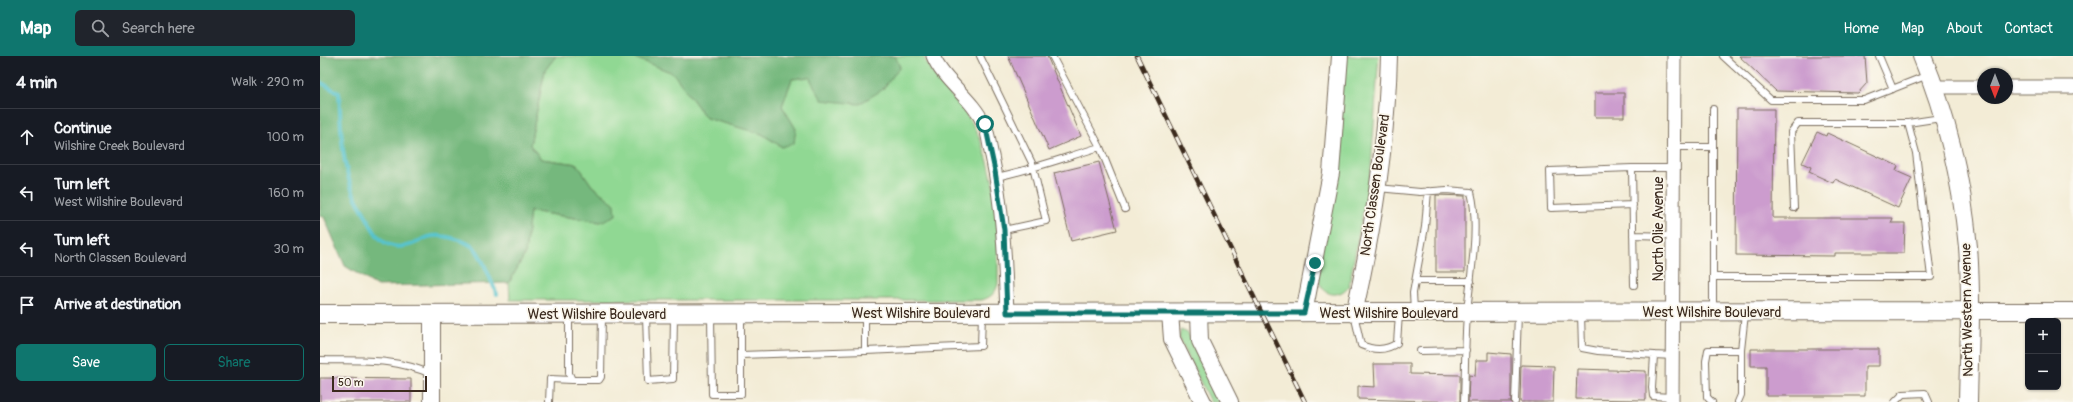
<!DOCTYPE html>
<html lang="en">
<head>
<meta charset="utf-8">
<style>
	body { margin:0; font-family:Pangolin,sans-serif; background:#20242c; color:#f1f3f6 }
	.controls { position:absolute; right:12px; bottom:12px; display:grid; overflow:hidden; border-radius:6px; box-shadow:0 1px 3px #0004 }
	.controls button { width:36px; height:36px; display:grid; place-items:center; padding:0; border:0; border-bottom:1px solid #363941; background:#171b24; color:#f1f3f6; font:20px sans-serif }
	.compass { position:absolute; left:1657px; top:12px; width:36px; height:36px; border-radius:50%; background:#171b24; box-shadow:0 1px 3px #0004; rotate:180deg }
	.scale { position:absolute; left:12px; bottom:10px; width:95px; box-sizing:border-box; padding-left:4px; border:2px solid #3b2a1e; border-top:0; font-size:11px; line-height:14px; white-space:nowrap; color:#3b2a1e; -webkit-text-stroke:3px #fbf7ec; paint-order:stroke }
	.stop { position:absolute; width:12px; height:12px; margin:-9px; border:3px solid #0f766e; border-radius:50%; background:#fff }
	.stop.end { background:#0f766e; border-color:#fff; box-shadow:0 1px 4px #0008 }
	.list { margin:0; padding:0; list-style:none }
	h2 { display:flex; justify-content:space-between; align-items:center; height:52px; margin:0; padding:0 16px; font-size:17px }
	h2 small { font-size:13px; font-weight:400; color:#9ea1a6 }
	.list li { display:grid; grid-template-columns:26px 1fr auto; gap:12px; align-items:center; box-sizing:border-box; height:56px; padding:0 16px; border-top:1px solid #363941 }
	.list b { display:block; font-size:15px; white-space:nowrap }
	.list p { margin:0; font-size:13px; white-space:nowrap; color:#9ea1a6 }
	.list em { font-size:13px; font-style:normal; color:#9ea1a6 }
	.actions { display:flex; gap:8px; padding:12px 16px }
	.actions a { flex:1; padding:9px 0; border:1px solid #0f766e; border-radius:6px; text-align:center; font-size:14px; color:#0f766e }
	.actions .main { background:#0f766e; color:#fff }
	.icon { flex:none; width:22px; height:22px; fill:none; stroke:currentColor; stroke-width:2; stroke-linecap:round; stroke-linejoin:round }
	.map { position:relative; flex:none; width:1753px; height:346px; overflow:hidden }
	header { display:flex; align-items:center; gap:24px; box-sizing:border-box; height:56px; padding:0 20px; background:#0f766e; color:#fff }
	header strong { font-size:19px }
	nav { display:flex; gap:22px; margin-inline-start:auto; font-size:14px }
	.search { width:280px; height:36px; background:#20242c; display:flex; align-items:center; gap:10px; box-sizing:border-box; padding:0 14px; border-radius:6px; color:#9ea1a6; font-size:15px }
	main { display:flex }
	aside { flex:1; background:#171b24 }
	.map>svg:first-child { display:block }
</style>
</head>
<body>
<header>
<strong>Map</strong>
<div class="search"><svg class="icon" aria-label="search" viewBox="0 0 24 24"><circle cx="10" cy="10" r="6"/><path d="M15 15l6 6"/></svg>Search here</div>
<nav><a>Home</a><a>Map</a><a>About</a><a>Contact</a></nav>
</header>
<main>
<aside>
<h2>4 min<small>Walk · 290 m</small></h2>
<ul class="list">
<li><svg class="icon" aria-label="ahead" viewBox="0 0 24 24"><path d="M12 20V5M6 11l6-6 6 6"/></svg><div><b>Continue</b><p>Wilshire Creek Boulevard</p></div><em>100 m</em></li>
<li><svg class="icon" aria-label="left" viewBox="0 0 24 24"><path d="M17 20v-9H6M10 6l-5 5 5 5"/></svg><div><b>Turn left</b><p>West Wilshire Boulevard</p></div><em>160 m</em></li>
<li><svg class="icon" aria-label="left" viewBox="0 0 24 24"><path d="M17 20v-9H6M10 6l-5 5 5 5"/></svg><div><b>Turn left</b><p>North Classen Boulevard</p></div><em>30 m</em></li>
<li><svg class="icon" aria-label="arrive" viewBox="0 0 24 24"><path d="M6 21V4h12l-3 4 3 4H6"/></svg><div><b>Arrive at destination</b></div></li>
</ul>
<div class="actions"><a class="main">Save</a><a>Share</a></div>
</aside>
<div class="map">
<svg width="1753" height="346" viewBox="0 0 1753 346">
	<rect width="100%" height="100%" fill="#fbf7ec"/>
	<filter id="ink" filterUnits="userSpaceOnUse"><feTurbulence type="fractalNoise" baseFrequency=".025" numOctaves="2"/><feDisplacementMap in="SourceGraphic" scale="8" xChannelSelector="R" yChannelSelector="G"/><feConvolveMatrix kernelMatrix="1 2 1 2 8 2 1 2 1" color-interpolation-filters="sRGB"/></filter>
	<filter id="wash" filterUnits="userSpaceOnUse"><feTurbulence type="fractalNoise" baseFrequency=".012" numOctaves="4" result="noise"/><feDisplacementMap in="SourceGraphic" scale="16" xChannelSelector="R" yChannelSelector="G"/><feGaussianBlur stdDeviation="0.9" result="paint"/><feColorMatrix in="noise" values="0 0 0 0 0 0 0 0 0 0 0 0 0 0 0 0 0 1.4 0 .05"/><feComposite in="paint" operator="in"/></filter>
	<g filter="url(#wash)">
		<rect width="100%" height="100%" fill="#f3ecd6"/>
		<path fill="#90d893" stroke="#668158" d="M236 0H310L353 17 386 62 442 78 462 91 476 73 462 50 472 23 489 21 562 34 580 11 575 0H603C613 24 636 42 650 64 680 113 678 173 678 228 675 238 671 241 662 244H190L189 227 205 198 210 155 280 166 295 148 272 130 257 108 221 103 210 89 225 14Z
			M1026 0H1059L1058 11 1051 112 1029 230C1017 244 1002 239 998 222Z
			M861 274 868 277 902 346H890L859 281Z"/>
		<path fill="#74b87d" stroke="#58714e" d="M0 0H236L225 14 210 89 221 103 257 108 272 130 295 148 296 159 281 166 210 155 205 198 189 227 57 230 25 210 4 161 0 160Z
			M310 0H575L580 11 562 34 539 48 502 44 489 21 472 23 462 50 476 73 474 87 462 91 442 78 386 62 353 17Z"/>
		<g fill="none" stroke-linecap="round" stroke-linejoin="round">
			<path stroke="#56c3cd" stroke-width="4" d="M0 26 19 37C21 70 21 104 33 136 36 144 42 152 46 160 52 172 59 187 73 190 87 193 96 186 108 181 119 177 148 184 156 194 165 206 170 224 177 238"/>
		</g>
		<g id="blocks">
			<path fill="#cc9cce" d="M688 0H727L761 80 729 94Z
				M1419 0H1545L1547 27 1538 37 1456 35Z
				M1275 37H1304V61H1275Z
				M1417 53H1454L1453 162H1573L1571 167H1585L1584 197H1515V200L1416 199Z
				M1497 76 1506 80 1507 77 1578 110 1576 115 1592 122 1578 152 1515 123 1513 127 1489 116 1491 111 1482 107Z
				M779 106 797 174 751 185 734 117Z
				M1116 139 1145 140V216H1116Z
				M1431 293H1559V310H1545V340H1446V310H1431Z
				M1168 296 1191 298V346H1148L1149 319 1155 320 1156 304H1168Z
				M1054 308H1090V318L1140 319V346L1038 343V330L1055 331Z
				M1201 309 1234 310 1233 346H1200Z
				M1257 313 1326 315V344L1256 343Z
				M0 322 91 323V346H0Z"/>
		</g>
	</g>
	<g filter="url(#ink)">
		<use href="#blocks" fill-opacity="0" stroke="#7b6e5e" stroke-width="1"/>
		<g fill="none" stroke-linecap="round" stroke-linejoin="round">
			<g stroke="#7b6e5e" stroke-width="8">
				<path id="service" d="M660 0 712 107 726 165 684 174
					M1403 0 1451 44H1544L1608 19
					M1559 0 1573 33
					M1393 53V221H1611L1596 97 1588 67 1621 62
					M780 91 805 153
					M1354 91H1393
					M1312 112 1230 115 1231 152 1313 149
					M676 121C711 114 746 101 780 91L732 0
					M1058 132 1100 136 1127 134 1151 136C1160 171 1150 220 1147 257 1145 287 1145 317 1144 346
					M1474 152 1471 76 1478 67H1588
					M1313 179 1354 180
					M1096 225H1151
					M1314 229 1312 112H1354
					M1393 253V221
					M1094 254 1093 237 1105 171 1108 135
					M1034 258 1041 289C1053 294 1066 295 1077 287L1079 258
					M1261 258 1262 292 1278 295 1334 299 1332 332 1333 340 1352 341
					M249 259V317L252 324H279L281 321 282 259
					M326 259 328 325 353 323 354 259
					M391 259 392 338H421V259
					M545 295 661 290 662 258
					M1100 295 1146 294
					M421 299 545 295V259
					M1334 299 1353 300
					M0 304C41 305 72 301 111 318
					M229 346 230 323 252 324
					M1195 346 1198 257
					M1392 346 1387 341 1386 305 1388 294H1421
					M1418 346 1421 339V294L1425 258
					M1575 346 1583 338 1605 337 1609 346"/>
			</g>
			<g stroke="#7b6e5e" stroke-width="15">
				<path id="minor" d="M613 0C624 26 652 42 664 68 669 77 669 90 672 100 683 152 685 204 687 257
					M1614 31H1663
					M1687 31H1753
					M1352 346 1354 0"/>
			</g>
			<g stroke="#7b6e5e" stroke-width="18">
				<path id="tertiary" d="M1650 255H1753
					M850 257 852 283 883 346
					M879 257 880 285 910 346
					M984 257 1011 117 1020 0
					M1034 258C1053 174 1067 86 1069 0
					M112 346V258"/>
			</g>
			<g stroke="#7b6e5e" stroke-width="20">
				<path id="secondary" d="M1602 0C1627 60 1642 127 1648 191 1652 243 1649 294 1648 346
					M0 258 1650 255"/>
			</g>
			<use href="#service" stroke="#fff" stroke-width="6"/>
			<use href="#minor" stroke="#fff" stroke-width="13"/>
			<use href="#tertiary" stroke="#fff" stroke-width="16"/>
			<use href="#secondary" stroke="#fff" stroke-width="18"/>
			<g stroke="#3b2a1e" stroke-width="4.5">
				<path id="rail" d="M817 0 985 346"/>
			</g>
			<use href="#rail" stroke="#fbf7ec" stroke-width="3" stroke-dasharray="9" stroke-linecap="butt"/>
		</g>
	</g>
	<g fill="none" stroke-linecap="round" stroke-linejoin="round" filter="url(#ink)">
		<path stroke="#0f766e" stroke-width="5" d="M665 68 675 115 684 174 687 257H984L995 207"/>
	</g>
	<g text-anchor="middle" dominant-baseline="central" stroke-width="3.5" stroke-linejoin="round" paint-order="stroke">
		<g font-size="14" fill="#3b2a1e" stroke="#fbf7ec">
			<text transform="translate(1055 129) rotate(-82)">North Classen Boulevard</text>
			<text transform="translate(1338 173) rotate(-90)">North Olie Avenue</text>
			<text transform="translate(1647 254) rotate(-91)">North Western Avenue</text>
			<text x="1392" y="256">West Wilshire Boulevard</text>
			<text x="601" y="257">West Wilshire Boulevard</text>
			<text x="1069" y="257">West Wilshire Boulevard</text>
			<text x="277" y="258">West Wilshire Boulevard</text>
		</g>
	</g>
</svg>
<div class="controls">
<button>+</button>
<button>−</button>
</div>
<svg class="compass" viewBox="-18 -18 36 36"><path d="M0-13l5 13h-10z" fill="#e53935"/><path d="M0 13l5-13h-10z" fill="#9ea1a6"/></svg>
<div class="scale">50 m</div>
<div class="stop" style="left:665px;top:68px"></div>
<div class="stop end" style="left:995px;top:207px"></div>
</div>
</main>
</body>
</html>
